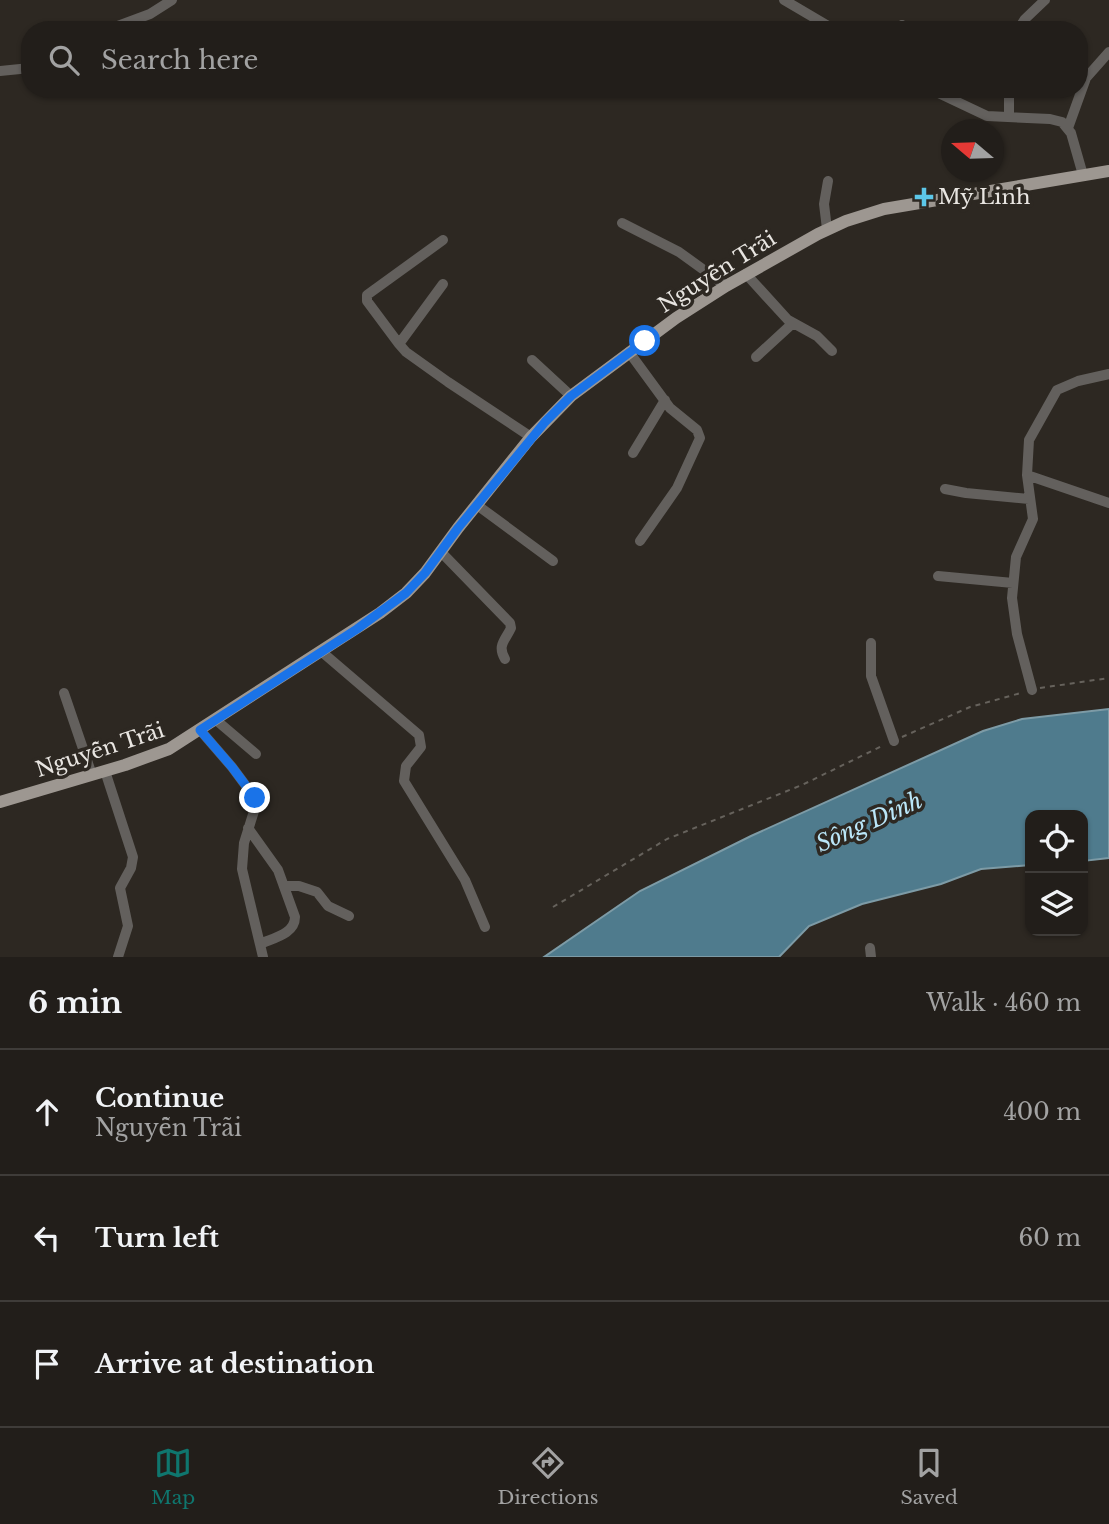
<!DOCTYPE html>
<html lang="en">
<head>
<meta charset="utf-8">
<style>
	body { margin:0; font-family:"Libre Baskerville",serif; background:#2a2723; color:#f1f3f6 }
	.controls { position:absolute; right:21px; bottom:21px; display:grid; overflow:hidden; border-radius:14px; box-shadow:0 2px 5px #0004 }
	.controls button { width:63px; height:63px; display:grid; place-items:center; padding:0; border:0; border-bottom:2px solid #3f3c39; background:#221e1a; color:#f1f3f6; font:35px sans-serif }
	.compass { position:absolute; left:941px; top:119px; width:63px; height:63px; border-radius:50%; background:#221e1a; box-shadow:0 2px 5px #0004; rotate:289deg }
	.stop { position:absolute; width:21px; height:21px; margin:-16px; border:5px solid #1a73e8; border-radius:50%; background:#fff }
	.stop.end { background:#1a73e8; border-color:#fff; box-shadow:0 2px 7px #0008 }
	.list { margin:0; padding:0; list-style:none }
	h2 { display:flex; justify-content:space-between; align-items:center; height:91px; margin:0; padding:0 28px; font-size:30px }
	h2 small { font-size:23px; font-weight:400; color:#a2a2a2 }
	.list li { display:grid; grid-template-columns:46px 1fr auto; gap:21px; align-items:center; box-sizing:border-box; height:126px; padding:0 28px; border-top:2px solid #3f3c39 }
	.list b { display:block; font-size:26px; white-space:nowrap }
	.list p { margin:0; font-size:23px; white-space:nowrap; color:#a2a2a2 }
	.list em { font-size:23px; font-style:normal; color:#a2a2a2 }
	.icon { flex:none; width:38px; height:38px; fill:none; stroke:currentColor; stroke-width:2; stroke-linecap:round; stroke-linejoin:round }
	.map { position:relative; flex:none; width:1109px; height:957px; overflow:hidden }
	.search { position:absolute; background:#221e1a; box-shadow:0 2px 5px #0004; left:21px; right:21px; top:21px; height:77px; display:flex; align-items:center; gap:18px; box-sizing:border-box; padding:0 24px; border-radius:28px; color:#a2a2a2; font-size:26px }
	.sheet { height:469px; background:#221e1a }
	nav { display:flex; justify-content:space-around; align-items:center; box-sizing:border-box; height:98px; border-top:2px solid #3f3c39; background:#221e1a; font-size:19px; color:#a2a2a2 }
	nav a { display:grid; justify-items:center; gap:4px }
	nav .on { color:#0f766e }
	.map>svg:first-child { display:block }
</style>
</head>
<body>
<div class="map">
<svg width="1109" height="957" viewBox="0 0 1109 957">
	<rect width="100%" height="100%" fill="#2d2822"/>
	<path fill="#4f7b8d" stroke="#7d9ba6" stroke-width="2" d="M1109 709V858L1083 861V815H1030V865L981 869 941 884 862 904 809 926 779 957H544L640 891 751 836 983 731 1022 719Z"/>
	<g fill="none" stroke-linecap="round" stroke-linejoin="round">
		<path stroke="#66625c" stroke-width="2" stroke-dasharray="5 5" stroke-linecap="butt" d="M1040 688 1109 678
			M902 737 970 707 1021 693
			M553 907 667 839 802 785 884 745"/>
		<path stroke="#63605d" stroke-width="10" d="M784 0 835 30
			M107 30 150 14 172 0
			M897 30 902 25
			M1018 30 1025 19 1045 0
			M0 71 30 68
			M930 89 987 116 1050 119 1062 122 1071 133 1083 175
			M1009 89V117
			M1068 128 1086 78 1109 52
			M622 223 679 252 726 286
			M827 229 824 204 828 181
			M746 274 788 320 817 336 832 351
			M443 284 399 344 406 352 448 382 531 437
			M399 344 367 301V295L443 240
			M629 352 670 408 697 430 700 438 677 488 640 541
			M756 357 793 323
			M532 360 571 396
			M633 453 665 400
			M1027 475 1109 503
			M945 489 966 493 1029 499
			M477 505 553 561
			M441 552 510 623 511 628C505 641 497 645 505 659
			M938 576 1013 583
			M871 643V676L894 741
			M322 652 419 735 421 747 406 766 404 781 465 880 485 927
			M1032 690 1017 634 1012 598 1016 557 1033 519 1027 475 1029 440 1057 390 1078 381 1109 374
			M64 693 92 775
			M216 720 256 754
			M200 730 232 767 255 798V808L244 843 242 869 263 957
			M105 771 133 857 131 868 120 888 128 926 118 957
			M248 828 278 870 295 917C295 934 273 938 260 944
			M285 886H299L317 892 328 906 349 916
			M870 948 871 957"/>
		<path stroke="#9d9791" stroke-width="12" d="M0 802 125 765 169 749 380 613 406 593 425 573 458 528 531 437 571 396 676 318 726 286 818 234 846 221 884 209 1109 171"/>
	</g>
	<g fill="none" stroke-linecap="round" stroke-linejoin="round">
		<path stroke="#1a73e8" stroke-width="9" d="M255 798 232 767 200 730 357 629 406 593 425 573 458 528 545 422 571 396 645 341"/>
	</g>
	<path fill="#5cc7e8" stroke="#2d2822" stroke-width="2.5" d="M920.5 186.5h7v7h7v7h-7v7h-7v-7h-7v-7h7z"/>
	<g text-anchor="middle" dominant-baseline="central" stroke-width="7" stroke-linejoin="round" paint-order="stroke">
		<g font-size="21" fill="#e8e5e1" stroke="#2d2822" text-anchor="start">
			<text x="938" y="197">Mỹ Linh</text>
		</g>
		<g font-size="21" fill="#e8e5e1" stroke="#2d2822">
			<text transform="translate(717 272) rotate(-32)">Nguyễn Trãi</text>
			<text transform="translate(100 750) rotate(-18)">Nguyễn Trãi</text>
		</g>
		<g font-size="23" font-style="italic" fill="#bae6f8" stroke="#2d2822">
			<text transform="translate(869 822) rotate(-24)">Sông Dinh</text>
		</g>
	</g>
</svg>
<div class="controls">
<button><svg class="icon" aria-label="locate" viewBox="0 0 24 24"><circle cx="12" cy="12" r="6"/><path d="M12 2v4M12 18v4M2 12h4M18 12h4"/></svg></button>
<button><svg class="icon" aria-label="layers" viewBox="0 0 24 24"><path d="M12 4l9 5-9 5-9-5zM3 14l9 5 9-5"/></svg></button>
</div>
<svg class="compass" viewBox="-18 -18 36 36"><path d="M0-13l5 13h-10z" fill="#e53935"/><path d="M0 13l5-13h-10z" fill="#a2a2a2"/></svg>
<div class="stop" style="left:645px;top:341px"></div>
<div class="stop end" style="left:255px;top:798px"></div>
<div class="search"><svg class="icon" aria-label="search" viewBox="0 0 24 24"><circle cx="10" cy="10" r="6"/><path d="M15 15l6 6"/></svg>Search here</div>
</div>
<section class="sheet">
<h2>6 min<small>Walk · 460 m</small></h2>
<ul class="list">
<li><svg class="icon" aria-label="ahead" viewBox="0 0 24 24"><path d="M12 20V5M6 11l6-6 6 6"/></svg><div><b>Continue</b><p>Nguyễn Trãi</p></div><em>400 m</em></li>
<li><svg class="icon" aria-label="left" viewBox="0 0 24 24"><path d="M17 20v-9H6M10 6l-5 5 5 5"/></svg><div><b>Turn left</b></div><em>60 m</em></li>
<li><svg class="icon" aria-label="arrive" viewBox="0 0 24 24"><path d="M6 21V4h12l-3 4 3 4H6"/></svg><div><b>Arrive at destination</b></div></li>
</ul>
</section>
<nav>
<a class="on"><svg class="icon" aria-label="map" viewBox="0 0 24 24"><path d="M3 6l6-2 6 2 6-2v14l-6 2-6-2-6 2zM9 4v14M15 6v14"/></svg>Map</a>
<a><svg class="icon" aria-label="directions" viewBox="0 0 24 24"><path d="M12 3l9 9-9 9-9-9zM9 14v-3h6M13 9l2 2-2 2"/></svg>Directions</a>
<a><svg class="icon" aria-label="saved" viewBox="0 0 24 24"><path d="M7 4h10v16l-5-4-5 4z"/></svg>Saved</a>
</nav>
</body>
</html>
